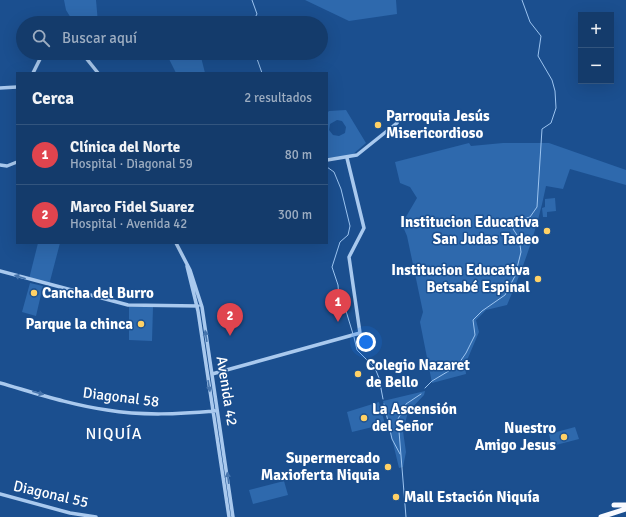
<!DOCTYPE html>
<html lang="es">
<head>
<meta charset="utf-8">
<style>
	body { margin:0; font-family:Signika,sans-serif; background:#214673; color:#f1f3f6 }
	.controls { position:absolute; right:12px; top:12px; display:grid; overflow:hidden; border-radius:0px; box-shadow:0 4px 16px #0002 }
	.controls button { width:36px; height:36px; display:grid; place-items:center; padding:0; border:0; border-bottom:1px solid #33557e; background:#143b6b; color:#f1f3f6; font:20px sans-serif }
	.you { position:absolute; left:366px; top:342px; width:14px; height:14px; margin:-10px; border:3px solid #fff; border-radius:50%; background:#1a73e8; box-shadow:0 0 0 6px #1a73e833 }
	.badge { display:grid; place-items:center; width:26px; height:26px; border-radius:50%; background:#8abfa5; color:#fff; font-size:13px; font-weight:700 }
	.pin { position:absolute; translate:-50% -33px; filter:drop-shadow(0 1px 2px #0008) }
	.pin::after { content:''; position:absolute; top:21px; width:14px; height:12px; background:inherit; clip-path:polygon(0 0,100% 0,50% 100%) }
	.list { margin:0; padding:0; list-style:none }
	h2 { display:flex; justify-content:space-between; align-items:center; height:52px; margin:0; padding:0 16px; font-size:17px }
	h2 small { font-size:13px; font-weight:400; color:#9dadc1 }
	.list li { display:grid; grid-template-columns:26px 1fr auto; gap:12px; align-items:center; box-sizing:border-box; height:60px; padding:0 16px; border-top:1px solid #33557e }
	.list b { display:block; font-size:15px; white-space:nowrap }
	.list p { margin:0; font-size:13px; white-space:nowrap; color:#9dadc1 }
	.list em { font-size:13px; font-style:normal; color:#9dadc1 }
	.icon { flex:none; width:22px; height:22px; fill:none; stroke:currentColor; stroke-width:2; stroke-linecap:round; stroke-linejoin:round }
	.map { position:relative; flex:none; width:626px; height:517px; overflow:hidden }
	.search { position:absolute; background:#143b6b; box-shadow:0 4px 16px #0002; left:16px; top:16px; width:312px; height:44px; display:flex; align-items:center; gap:10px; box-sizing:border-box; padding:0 14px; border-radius:22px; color:#9dadc1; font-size:15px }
	.panel { position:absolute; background:#143b6b; box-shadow:0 4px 16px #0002; left:16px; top:72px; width:312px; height:172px; border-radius:0px }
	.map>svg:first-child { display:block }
</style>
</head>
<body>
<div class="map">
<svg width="626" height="517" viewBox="0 0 626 517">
	<rect width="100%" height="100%" fill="#1b4f8f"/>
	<path fill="#2e69ad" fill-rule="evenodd" d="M64 0H96L98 23H74L66 10Z
		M305 0H396L397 14 349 21Z
		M166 53H200L205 73H176Z
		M346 110 366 143 352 155 327 158V113L329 111ZM337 120 342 121 346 127 345 133 339 136 333 135 329 130 330 124Z
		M469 143 471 146 503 143H549L626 170V185L570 169 563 189 546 186C538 227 524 266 507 305L486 310 476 320 479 332 465 365 466 374 432 383 420 322 423 312 407 236 404 229 400 227 417 198 410 187 400 183 395 162Z
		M555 198 556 211 547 212V217H543L542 208 545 207V199Z
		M38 243H60L49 285 29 279Z
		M30 283 43 286 36 316 22 312Z
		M129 307H153L152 341 129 340Z
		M425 391 424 395 408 412 403 431 406 452 403 467 399 468 383 401Z
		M379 402 385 424 352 432 347 412Z
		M575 427 579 439 552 446 549 434Z
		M284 481 288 495 253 504 249 490Z"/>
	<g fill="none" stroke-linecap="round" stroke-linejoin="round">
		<path stroke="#9cc4f0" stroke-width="1" d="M252 0 257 14 252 23
			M255 53 262 73
			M327 167 334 172 341 189 350 226 348 235 340 242 332 267 338 285 339 298 346 311 353 334
			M354 337 357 350 375 368 379 378 383 399
			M425 388 432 381 457 366 466 353 475 335 473 320 482 311 505 295 515 276 521 252 519 238 513 229 517 221 530 217 537 207 542 129 551 123 556 108 555 91 552 80 538 56 541 36 530 22 522 0
			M384 404 392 439 400 454
			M406 517 398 419 406 404 421 394"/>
		<path stroke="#a9c9ee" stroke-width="3.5" d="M82 53 98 73
			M33 73 43 53
			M0 88 17 87
			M327 160 357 155 397 123
			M0 165 7 166 17 162
			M176 243 190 270 202 307 233 517
			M187 266 198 311 229 517
			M0 271 128 305 198 306
			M212 374 360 333 349 257 364 228 347 158
			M0 383C35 393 71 405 107 410 143 416 179 414 215 411
			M0 494 70 513 96 517"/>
		<path stroke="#f8faff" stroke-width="5" d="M614 505H626
			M601 517 626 509"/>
	</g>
	<defs><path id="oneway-solid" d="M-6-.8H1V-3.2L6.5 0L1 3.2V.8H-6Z"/></defs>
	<g fill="#4674ac">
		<use href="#oneway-solid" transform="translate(20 277) rotate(-163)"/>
		<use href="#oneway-solid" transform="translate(206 336) rotate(-99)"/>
		<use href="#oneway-solid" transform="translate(209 386) rotate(80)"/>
		<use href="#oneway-solid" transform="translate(38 393) rotate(16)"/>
		<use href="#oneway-solid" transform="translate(228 478) rotate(-98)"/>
	</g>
	<g fill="#ffd166" stroke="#1b4f8f" stroke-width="1.5">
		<circle cx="378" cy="125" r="4"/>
		<circle cx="547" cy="231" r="4"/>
		<circle cx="538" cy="279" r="4"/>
		<circle cx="34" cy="293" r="4"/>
		<circle cx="141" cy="324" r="4"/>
		<circle cx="358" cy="374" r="4"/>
		<circle cx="364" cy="418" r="4"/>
		<circle cx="564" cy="437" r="4"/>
		<circle cx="388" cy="467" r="4"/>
		<circle cx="396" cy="497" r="4"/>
	</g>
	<g text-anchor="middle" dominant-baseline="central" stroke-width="3" stroke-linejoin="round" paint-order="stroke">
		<g font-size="15" font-weight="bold" fill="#fff" stroke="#1b4f8f" text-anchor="start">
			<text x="386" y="116">Parroquia Jesús<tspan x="386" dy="17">Misericordioso</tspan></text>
			<text x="539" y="222" text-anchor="end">Institucion Educativa<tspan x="539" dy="17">San Judas Tadeo</tspan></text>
			<text x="530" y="270" text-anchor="end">Institucion Educativa<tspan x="530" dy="17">Betsabé Espinal</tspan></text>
			<text x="42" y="293">Cancha del Burro</text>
			<text x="133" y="324" text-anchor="end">Parque la chinca</text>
			<text x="366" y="365">Colegio Nazaret<tspan x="366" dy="17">de Bello</tspan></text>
			<text x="372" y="409">La Ascensión<tspan x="372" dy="17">del Señor</tspan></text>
			<text x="556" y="428" text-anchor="end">Nuestro<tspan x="556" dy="17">Amigo Jesus</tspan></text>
			<text x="380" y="458" text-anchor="end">Supermercado<tspan x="380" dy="17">Maxioferta Niquia</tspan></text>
			<text x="404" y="497">Mall Estación Niquía</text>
		</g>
		<g font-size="15" fill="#fff" stroke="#1b4f8f">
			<text transform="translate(227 391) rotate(81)">Avenida 42</text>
			<text transform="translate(121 397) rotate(7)">Diagonal 58</text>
			<text transform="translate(51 494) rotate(13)">Diagonal 55</text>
		</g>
		<g font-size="16" letter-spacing="1" fill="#fff" stroke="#1b4f8f">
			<text x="114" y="434">NIQUÍA</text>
		</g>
	</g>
</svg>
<div class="controls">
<button>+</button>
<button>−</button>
</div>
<div class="you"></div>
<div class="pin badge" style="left:338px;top:322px;background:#e0444e">1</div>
<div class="pin badge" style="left:230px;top:336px;background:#e0444e">2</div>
<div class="search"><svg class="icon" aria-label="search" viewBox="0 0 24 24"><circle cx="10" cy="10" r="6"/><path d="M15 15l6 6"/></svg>Buscar aquí</div>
<section class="panel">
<h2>Cerca<small>2 resultados</small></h2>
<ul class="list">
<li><span class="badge" style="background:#e0444e">1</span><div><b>Clínica del Norte</b><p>Hospital · Diagonal 59</p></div><em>80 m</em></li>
<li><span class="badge" style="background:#e0444e">2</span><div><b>Marco Fidel Suarez</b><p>Hospital · Avenida 42</p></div><em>300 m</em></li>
</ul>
</section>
</div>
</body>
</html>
